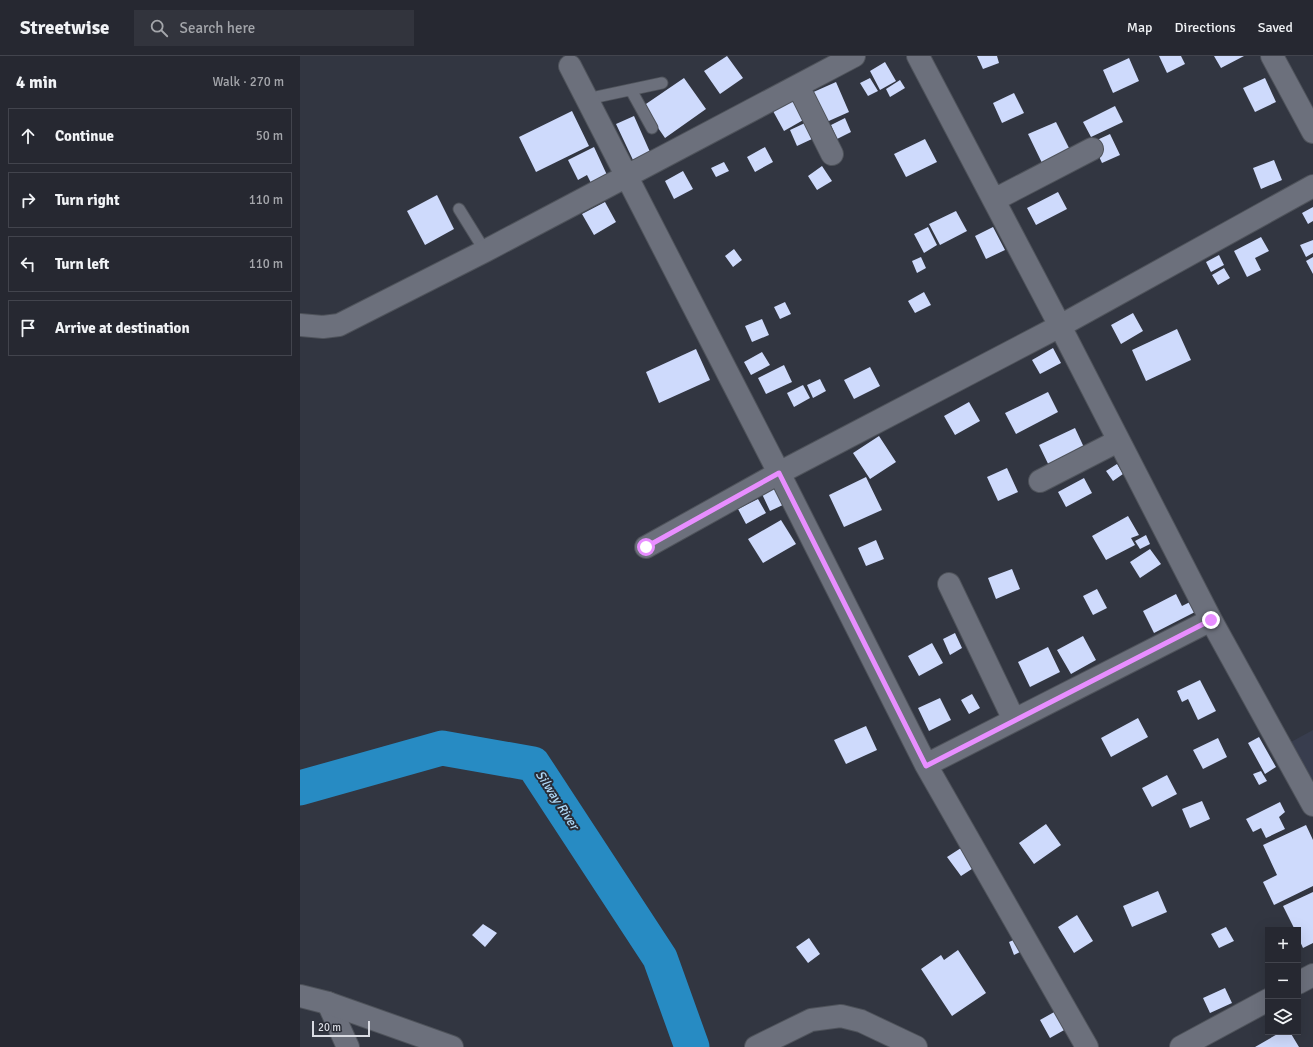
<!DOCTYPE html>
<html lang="en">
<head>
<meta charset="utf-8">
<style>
	body { margin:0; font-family:Signika,sans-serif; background:#32343d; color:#f1f3f6 }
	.controls { position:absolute; right:12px; bottom:12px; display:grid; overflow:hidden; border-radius:0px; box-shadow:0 4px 16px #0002 }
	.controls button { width:36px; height:36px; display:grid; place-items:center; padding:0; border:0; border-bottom:1px solid #42444d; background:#262831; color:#f1f3f6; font:20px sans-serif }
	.scale { position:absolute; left:12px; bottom:10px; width:58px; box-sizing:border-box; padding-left:4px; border:2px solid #d9dbe2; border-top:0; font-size:11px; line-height:14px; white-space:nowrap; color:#d9dbe2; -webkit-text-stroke:3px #292c36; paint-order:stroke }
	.stop { position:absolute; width:12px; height:12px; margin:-9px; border:3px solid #e88eff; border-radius:50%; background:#fff }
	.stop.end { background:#e88eff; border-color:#fff; box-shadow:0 1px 4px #0008 }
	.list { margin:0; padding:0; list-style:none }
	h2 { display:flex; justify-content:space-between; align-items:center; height:52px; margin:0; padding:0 16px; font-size:17px }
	h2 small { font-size:13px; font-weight:400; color:#a4a6ab }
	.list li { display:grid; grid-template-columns:26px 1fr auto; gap:12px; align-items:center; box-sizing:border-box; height:56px; margin:0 8px 8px; padding:0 8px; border:1px solid #42444d; border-radius:0px }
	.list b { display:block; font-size:15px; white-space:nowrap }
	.list em { font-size:13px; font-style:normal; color:#a4a6ab }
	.icon { flex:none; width:22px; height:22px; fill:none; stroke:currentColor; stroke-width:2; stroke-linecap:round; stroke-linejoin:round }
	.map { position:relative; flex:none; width:1013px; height:991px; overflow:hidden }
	header { display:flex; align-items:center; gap:24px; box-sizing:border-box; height:56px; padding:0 20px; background:#262831; border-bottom:1px solid #42444d }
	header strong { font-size:19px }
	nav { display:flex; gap:22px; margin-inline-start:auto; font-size:14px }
	.search { width:280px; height:36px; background:#32343d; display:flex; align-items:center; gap:10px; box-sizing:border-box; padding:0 14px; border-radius:0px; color:#a4a6ab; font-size:15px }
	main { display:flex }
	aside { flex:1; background:#262831 }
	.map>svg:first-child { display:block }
</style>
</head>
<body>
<header>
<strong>Streetwise</strong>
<div class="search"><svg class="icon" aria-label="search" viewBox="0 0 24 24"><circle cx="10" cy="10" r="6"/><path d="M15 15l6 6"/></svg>Search here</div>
<nav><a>Map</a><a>Directions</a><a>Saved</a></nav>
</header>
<main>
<aside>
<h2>4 min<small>Walk · 270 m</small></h2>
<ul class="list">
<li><svg class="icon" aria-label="ahead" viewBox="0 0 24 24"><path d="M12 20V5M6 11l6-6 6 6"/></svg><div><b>Continue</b></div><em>50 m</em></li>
<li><svg class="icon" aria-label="right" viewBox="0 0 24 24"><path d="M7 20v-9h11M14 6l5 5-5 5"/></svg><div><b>Turn right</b></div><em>110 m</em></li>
<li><svg class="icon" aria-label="left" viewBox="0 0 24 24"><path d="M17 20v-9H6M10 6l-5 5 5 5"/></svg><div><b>Turn left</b></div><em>110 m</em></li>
<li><svg class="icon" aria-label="arrive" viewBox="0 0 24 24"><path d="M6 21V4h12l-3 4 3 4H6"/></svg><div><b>Arrive at destination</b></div></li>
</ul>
</aside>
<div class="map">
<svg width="1013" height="991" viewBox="0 0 1013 991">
	<rect width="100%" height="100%" fill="#323641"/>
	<path fill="#383d4e" d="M1013 674V726L991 686Z"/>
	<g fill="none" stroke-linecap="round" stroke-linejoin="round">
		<path stroke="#278bc3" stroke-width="35" d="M0 732 142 692 233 708 360 902 392 991"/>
	</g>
	<path fill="#cedafc" d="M427 0 443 22 420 38 404 15Z
		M677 0H697L699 7 683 13Z
		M859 0H881L885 8 867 17Z
		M914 0H944L921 12Z
		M829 2 839 25 813 37 803 14Z
		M585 6 596 25 580 34 570 15Z
		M384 22 406 53 365 82 343 50Z
		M570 22 578 35 568 40 560 27Z
		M965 22 976 46 955 56 943 32Z
		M600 24 605 32 590 41 586 33Z
		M536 26 549 56 522 68 509 38Z
		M714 37 724 57 702 67 693 47Z
		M494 44 505 63 484 75 473 55Z
		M815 50 823 66 791 81 783 66Z
		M272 55 289 90 236 116 219 81Z
		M334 60 350 96 333 104 316 68Z
		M545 62 551 76 537 83 531 69Z
		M756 66 771 96 743 109 728 78Z
		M505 67 512 83 497 90 490 74Z
		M810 78 820 99 802 107 796 94 797 84Z
		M625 83 637 106 606 121 594 98Z
		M294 91 307 119 291 127 287 119 278 124 268 104Z
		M465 91 473 106 455 116 447 101Z
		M974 104 982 124 961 133 953 112Z
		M424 106 429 115 416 121 411 112Z
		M522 110 532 125 517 134 508 120Z
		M383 115 393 133 374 143 365 125Z
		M758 136 767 153 736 169 727 152Z
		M137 139 154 173 125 189 107 155Z
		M305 146 316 166 294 179 282 158Z
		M1013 151V165L1008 168 1002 157Z
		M656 155 667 175 640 189 629 168Z
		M628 171 637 189 624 197 614 178Z
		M693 171 705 194 686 203 675 180Z
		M961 181 969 195 955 202 961 214 947 221 934 195Z
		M1013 184V197L1006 201 1000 189Z
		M434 193 442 204 433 211 425 200Z
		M919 199 924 209 911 216 906 206Z
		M621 201 626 212 617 217 612 205Z
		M1013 201V218L1006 205Z
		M924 212 930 222 918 229 912 219Z
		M624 236 631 249 615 257 608 245Z
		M485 246 491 258 480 263 474 251Z
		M833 257 843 275 821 288 811 269Z
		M462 263 469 279 452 286 445 270Z
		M877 273 891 304 846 325 832 294Z
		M753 292 761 307 740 318 732 304Z
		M396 293 410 324 359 347 346 316Z
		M462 296 470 309 451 319 444 306Z
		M484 309 492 326 466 338 458 322Z
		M570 311 580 330 554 343 544 324Z
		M520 323 526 335 513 342 507 329Z
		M503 329 510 342 494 351 487 337Z
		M748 336 758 356 716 378 705 357Z
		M669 346 680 365 655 379 644 360Z
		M775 372 788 400 752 416 739 389Z
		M579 380 596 406 570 423 553 397Z
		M817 408 823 418 813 425 806 415Z
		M707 412 718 436 698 445 687 421Z
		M566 421 582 454 544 471 529 439Z
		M784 422 792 437 766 451 758 436Z
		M476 431 485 448 470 455 462 438Z
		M458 443 466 457 446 468 438 453Z
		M828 460 839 479 831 482 835 489 806 504 792 480Z
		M481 464 496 488 463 507 448 483Z
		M846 479 850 488 840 493 835 485Z
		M576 484 584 503 566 510 558 492Z
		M850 493 861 508 840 522 830 506Z
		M712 513 720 533 696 543 688 522Z
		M797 533 807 552 793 559 783 540Z
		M876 538 882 550 890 546 895 556 854 577 843 555Z
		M655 577 662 592 650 599 643 583Z
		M783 580 796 604 771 618 757 594Z
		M632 587 643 607 619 620 608 600Z
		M748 591 760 616 730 631 718 606Z
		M900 624 916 655 898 664 888 643 882 646 877 635Z
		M672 638 680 652 669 658 661 644Z
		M640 642 651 664 629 675 618 652Z
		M838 662 848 681 811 701 801 682Z
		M566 670 577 694 546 708 534 684Z
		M959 681 976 711 965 718 948 687Z
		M918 682 927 701 903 713 893 694Z
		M961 715 967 725 959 729 953 718Z
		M867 719 877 738 852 751 842 732Z
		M902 745 910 763 890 772 882 753Z
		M980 746 985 756 979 761 985 773 966 782 961 772 953 776 946 763Z
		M746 768 761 789 734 808 719 787Z
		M1006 769 1013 784V830L974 849 963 826 977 819 963 789Z
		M661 792 675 811 661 820 647 801Z
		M858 835 867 856 832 871 823 850Z
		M1013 836V887L1003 892 998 881V874H995L983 850Z
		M777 859 793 885 774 897 758 871Z
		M183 868 197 877 185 891 172 879Z
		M926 871 934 885 919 892 911 878Z
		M509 882 520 898 508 907 496 891Z
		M718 882 724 894 714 899 709 886Z
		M658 894 686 937 652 960 621 913 641 899 644 904Z
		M925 932 932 947 910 957 903 942Z
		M756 955 766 973 750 982 740 964Z
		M981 976H990L999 991H955Z"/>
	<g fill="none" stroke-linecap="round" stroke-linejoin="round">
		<g stroke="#4f535b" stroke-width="13">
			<path id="lane" d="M331 34 352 72
				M287 43 362 27
				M159 153 185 195"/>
		</g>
		<g stroke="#4f535b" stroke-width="24">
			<path id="street" d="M618 0 760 270 911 564 1013 749
				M972 0 1013 76
				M270 10 479 417 626 709 787 991
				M498 30 532 98
				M694 144 792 93
				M0 269 23 271 39 269 185 195 554 0
				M740 425 818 385
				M346 491 479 417 760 270 1013 130
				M649 528 714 664
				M626 709 911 564
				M28 947 48 991"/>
		</g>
		<g stroke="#4f535b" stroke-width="24">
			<path id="secondary" d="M998 927 1013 919
				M0 940 28 947 152 991
				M456 991 511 964 541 960 561 965 616 991
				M881 991 968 944"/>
		</g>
		<use href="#lane" stroke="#6c707c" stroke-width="11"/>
		<use href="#street" stroke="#6c707c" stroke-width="22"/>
		<use href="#secondary" stroke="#6c707c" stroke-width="22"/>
	</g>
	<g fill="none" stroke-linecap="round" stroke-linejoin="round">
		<path stroke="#e88eff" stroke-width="5" d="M346 491 479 417 626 710 911 564"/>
	</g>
	<g text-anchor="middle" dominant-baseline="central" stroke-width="4" stroke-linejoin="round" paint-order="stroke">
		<g font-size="13" font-style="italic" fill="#afd9f7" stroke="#292c36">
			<text transform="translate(257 744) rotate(57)">Silway River</text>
		</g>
	</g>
</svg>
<div class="controls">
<button>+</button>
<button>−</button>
<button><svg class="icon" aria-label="layers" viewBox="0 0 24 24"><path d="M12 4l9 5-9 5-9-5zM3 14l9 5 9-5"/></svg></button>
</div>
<div class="scale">20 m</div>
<div class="stop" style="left:346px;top:491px"></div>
<div class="stop end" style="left:911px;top:564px"></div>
</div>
</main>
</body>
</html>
